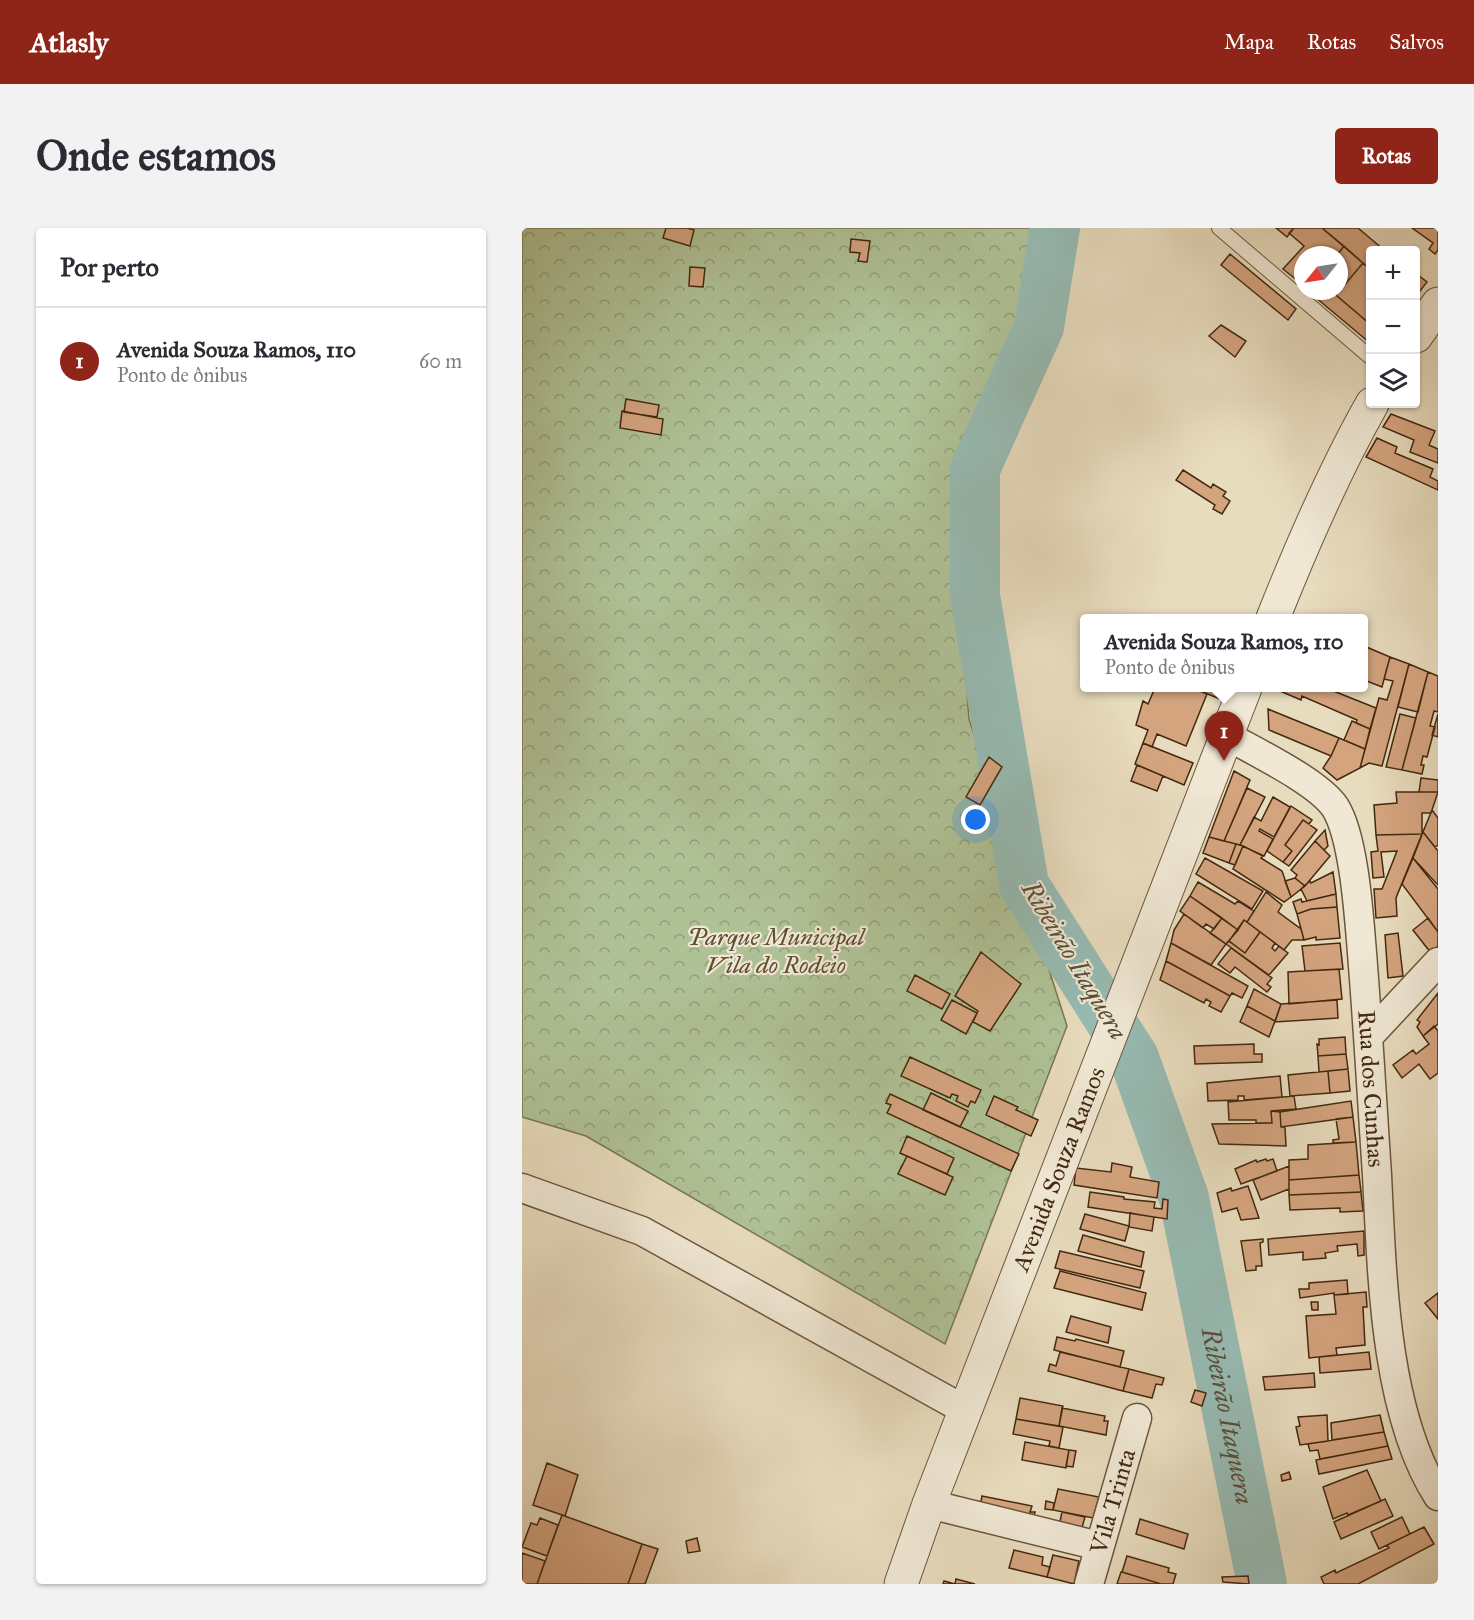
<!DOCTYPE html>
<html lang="pt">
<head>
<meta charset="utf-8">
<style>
	body { margin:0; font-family:"IM FELL Great Primer",serif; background:#f2f2f3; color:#2b2b33 }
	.controls { position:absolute; right:18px; top:18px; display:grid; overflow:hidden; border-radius:6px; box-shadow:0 2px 4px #0004 }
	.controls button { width:54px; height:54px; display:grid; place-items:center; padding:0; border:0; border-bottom:2px solid #e1e1e2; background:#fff; color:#2b2b33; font:30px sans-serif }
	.compass { position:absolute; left:772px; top:18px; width:54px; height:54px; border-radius:50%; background:#fff; box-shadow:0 2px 4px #0004; rotate:240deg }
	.you { position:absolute; left:454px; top:592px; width:21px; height:21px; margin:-15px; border:4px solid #fff; border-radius:50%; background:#1a73e8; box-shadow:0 0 0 9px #1a73e833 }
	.badge { display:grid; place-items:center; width:39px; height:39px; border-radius:50%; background:#8f2418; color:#fff; font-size:20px; font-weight:700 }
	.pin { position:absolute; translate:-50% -50px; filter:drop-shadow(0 2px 3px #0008) }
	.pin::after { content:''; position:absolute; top:32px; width:21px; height:18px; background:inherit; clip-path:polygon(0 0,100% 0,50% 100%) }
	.popup { position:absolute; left:558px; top:386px; width:288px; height:78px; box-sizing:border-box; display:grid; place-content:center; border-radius:6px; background:#fff; filter:drop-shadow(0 2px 4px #0005); font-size:20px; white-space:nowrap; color:#7c7c81 }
	.popup b { font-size:22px; color:#2b2b33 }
	.popup::after { content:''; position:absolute; left:50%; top:100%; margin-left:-12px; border:12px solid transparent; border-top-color:#fff }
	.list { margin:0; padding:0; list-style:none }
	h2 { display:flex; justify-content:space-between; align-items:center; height:78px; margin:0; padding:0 24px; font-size:26px }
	h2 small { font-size:20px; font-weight:400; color:#7c7c81 }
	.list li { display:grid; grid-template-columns:39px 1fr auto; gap:18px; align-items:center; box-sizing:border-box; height:108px; padding:0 24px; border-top:2px solid #e1e1e2 }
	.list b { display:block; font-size:22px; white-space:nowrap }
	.list p { margin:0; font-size:20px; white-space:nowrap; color:#7c7c81 }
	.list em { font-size:20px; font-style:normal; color:#7c7c81 }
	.icon { flex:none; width:33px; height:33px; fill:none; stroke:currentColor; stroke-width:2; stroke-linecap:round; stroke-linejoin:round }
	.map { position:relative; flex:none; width:916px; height:1356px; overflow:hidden; border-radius:6px }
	header { display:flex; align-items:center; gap:36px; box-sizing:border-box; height:84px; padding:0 30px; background:#8f2418; color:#fff }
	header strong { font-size:28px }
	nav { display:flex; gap:33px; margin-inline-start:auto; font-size:21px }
	.intro { display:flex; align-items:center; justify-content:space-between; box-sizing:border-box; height:144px; padding:0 36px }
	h1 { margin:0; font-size:42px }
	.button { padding:15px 27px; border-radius:6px; background:#8f2418; color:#fff; font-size:21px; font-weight:700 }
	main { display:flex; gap:36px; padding:0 36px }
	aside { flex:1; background:#fff; border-radius:6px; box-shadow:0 2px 4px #0004 }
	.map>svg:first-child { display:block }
</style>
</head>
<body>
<header>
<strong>Atlasly</strong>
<nav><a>Mapa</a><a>Rotas</a><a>Salvos</a></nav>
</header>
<div class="intro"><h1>Onde estamos</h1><a class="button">Rotas</a></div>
<main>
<aside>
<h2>Por perto<small></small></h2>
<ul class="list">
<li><span class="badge">1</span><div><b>Avenida Souza Ramos, 110</b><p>Ponto de ônibus</p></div><em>60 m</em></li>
</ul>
</aside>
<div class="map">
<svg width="916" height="1356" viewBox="0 0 916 1356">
	<defs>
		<pattern id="park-crowns" width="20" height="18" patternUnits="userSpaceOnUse" patternTransform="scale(1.5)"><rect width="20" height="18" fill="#afc296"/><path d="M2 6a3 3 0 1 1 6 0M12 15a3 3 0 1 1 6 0" fill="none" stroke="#909e79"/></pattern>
	</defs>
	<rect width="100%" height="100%" fill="#e8dcbe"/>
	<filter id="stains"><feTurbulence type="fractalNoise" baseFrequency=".00333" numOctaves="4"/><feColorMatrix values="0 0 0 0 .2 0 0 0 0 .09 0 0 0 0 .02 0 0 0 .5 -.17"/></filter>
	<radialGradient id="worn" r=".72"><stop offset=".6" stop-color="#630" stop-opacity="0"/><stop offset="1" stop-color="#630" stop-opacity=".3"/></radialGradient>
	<path fill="url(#park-crowns)" stroke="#797652" stroke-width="1.5" d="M0 0H526V22L429 257 447 491 545 798 423 1116 64 908 0 889Z"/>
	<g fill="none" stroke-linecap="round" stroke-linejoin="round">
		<path stroke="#97bbb3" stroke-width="50" id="s1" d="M533 0 517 99 453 241V368L502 657 612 830 662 970 740 1356"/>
	</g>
	<path fill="#d4a47f" stroke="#43290f" stroke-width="1.5" d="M144 0H165L172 2 168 18 141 10Z
		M754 0H772L765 9Z
		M772 0H800L822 18 815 27H781V57L761 41 782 18 767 5Z
		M800 0H836L862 22H848V41Z
		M890 0H916V22L913 26 907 21 911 15Z
		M329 11 348 13 345 34 336 33 338 25 328 24Z
		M822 18 841 35 814 67 809 63H817V27H815Z
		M708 26 774 81 766 92 699 37Z
		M841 35 848 41V96L814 67Z
		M168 39 183 40 181 59 167 58Z
		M896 47 905 54 894 68V49Z
		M786 63H809L848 96V115Z
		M699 97 724 113 713 129 687 108Z
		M104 171 137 177 135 189 102 184Z
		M100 183 141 191 139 207 98 200Z
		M869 186 913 203 907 217 916 221V235L888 224 892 212 861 199Z
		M855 210 875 219 873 225 911 241 908 249 916 253V262L844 229Z
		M661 242 689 260 691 256 704 264 701 268 708 273 700 286 691 281 693 277 654 252Z
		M842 418 868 429 860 459 842 452Z
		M868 429 887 436 860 538 847 535 838 540 857 470 865 472 871 453 862 451Z
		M887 436 906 444 896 484 876 479Z
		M906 444 916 448V484L912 483 908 498 913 499 905 529 901 528 899 537H902L900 546 880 542Z
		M633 460H671L685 466 664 518 635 506 630 519 621 515 626 502 614 497 621 473 626 476Z
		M671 460H703L698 471Z
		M751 460H804L854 480 848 501 834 495 835 492 780 468 779 472Z
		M746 481 817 510 809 528 747 502Z
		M878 486 894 490 880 542 864 539Z
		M916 486V509L910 507Z
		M830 493 848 501 843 521 822 512Z
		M817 510 843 521 838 540 815 552 801 540 809 528Z
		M621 515 671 535 662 557 613 536Z
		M467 529 480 539 458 577 444 569Z
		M615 537 641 548 635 563 609 553Z
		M712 543 728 552 702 613 687 609Z
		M899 550 916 552V564H897Z
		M725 560 743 569 718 617 702 613Z
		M874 564H916L909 585H900V606L854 607 852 577 875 575Z
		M751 569 768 579 752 609 738 601 737 603 751 611 742 628 718 617 732 589 739 593Z
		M769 578 790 592 787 596 781 592 763 617 770 623 761 634 745 623Z
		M910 582 916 590V617L913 619 901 604Z
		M781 592 795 602 767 638 761 634 770 623 763 617Z
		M803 602 806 618 802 622 793 613Z
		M901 604 916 623V657L891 630Z
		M900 606 874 670 875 688 854 690 852 661H860L875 623 859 624 862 649 851 650 849 624 856 623 854 607Z
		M687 609 714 616 707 635 681 625Z
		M793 613 808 628 783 658 773 650 775 647 769 642Z
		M714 616 721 618 713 637 707 635Z
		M721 618 741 628 739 630 760 643 769 669 762 674 711 641Z
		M683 630 741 663 730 681 674 646Z
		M891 630 916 661V704L880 656Z
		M811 644 814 666 785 673 779 661 788 653 789 655Z
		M773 650 783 658 769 669 763 653Z
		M676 654 713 676 716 673 732 683 725 694 722 692 716 702 668 668Z
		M744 664 760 677 756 684 779 701 782 712H770L762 722 725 694Z
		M814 666 815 679 789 681 775 686 771 674 779 671 780 674Z
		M668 668 700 690 692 701 684 696 681 700 658 683Z
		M815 679 818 710 794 712V709L782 712 775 686 789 681Z
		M662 686 704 716 689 737 649 715 652 702Z
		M700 690 716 702 704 716 688 705Z
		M906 690 916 704V718L909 725 891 702Z
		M722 692 738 704 723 725 707 713Z
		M738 704 753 715 750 720 753 723 757 718 766 725 747 747 704 716 707 713 723 725Z
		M876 705 881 748 866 750 863 707Z
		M649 715 726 758 720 770 710 765 708 768 644 733Z
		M818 715 821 741 783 743 780 718Z
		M709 720 750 750 745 756 749 759 745 764 713 739 708 745 696 736Z
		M459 724 499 756 468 803 451 794 456 783 433 768Z
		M644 733 708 768 699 784 687 778 689 774 684 771 682 775 638 752Z
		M817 741 820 771 767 776 766 744Z
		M393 747 428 766 420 781 385 763Z
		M732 761 759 776 753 793 725 778Z
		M916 765V796L901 808 895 799 898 794 895 792Z
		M430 772 455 785 444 806 419 792Z
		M815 772 816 790 753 794 759 776Z
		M725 778 753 793 747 809 718 794Z
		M912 798 916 803V845L908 851 897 836 880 850 871 837 891 822 894 826 907 816 901 808Z
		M823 809 824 826 796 828 795 816 797 817V811Z
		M732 816V826H740V834L673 836 672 818Z
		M824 826 826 841 797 844 796 828Z
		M388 829 459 862 453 875 449 873 446 879 434 873 436 868 430 866 428 870 379 848Z
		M826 841 828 863 808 865 806 843Z
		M806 843 808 865 768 868 766 847Z
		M758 848 760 869 722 872V868H716V872L686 873 685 855Z
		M409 865 446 883 438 899 401 882Z
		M368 866 497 926 489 943 365 885 369 877 364 875Z
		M472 868 496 879 494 882 516 892 509 908 464 887Z
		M772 868 774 881 749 883 750 895H734V892H707L706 874Z
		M829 873 831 889 759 899 758 884Z
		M749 883 758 884 759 899H763L764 918 697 916 690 896 750 895Z
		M831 889 834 914 811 915V912L817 911 814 891Z
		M385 908 432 930 425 946 378 925Z
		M834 914 837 947 767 952V932L786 931V917Z
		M385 928 431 949 423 967 376 946Z
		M744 931 745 933 751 931 755 943 719 956 713 941 734 932 735 934Z
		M590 935 610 939 608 949 637 954 635 970 552 957 554 940 589 944Z
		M767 938V961L739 972 731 952Z
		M837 947 839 964 767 967V952Z
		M726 958 737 990 719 992 715 980 700 984 695 965 709 960 710 963Z
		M568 964 602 969V971L633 974 632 980 640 981 641 971 646 972 645 991 566 979Z
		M839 964 841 983 818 984V980L768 982 767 967Z
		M608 985 632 989 630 1003 607 999Z
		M563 986 607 998 603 1013 558 1001Z
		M842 1003V1027L836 1028 835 1016 815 1018 816 1023 803 1025 804 1030 781 1032V1024L747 1027 746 1011Z
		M561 1007 622 1024 619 1039 556 1023Z
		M741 1011V1014L738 1015 740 1038H734V1042L724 1043 719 1013Z
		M538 1023 622 1043 618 1060 533 1040Z
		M538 1043 624 1065 620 1082 532 1060Z
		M825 1052 826 1066 812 1067V1065L778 1070 777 1061H787V1055Z
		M844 1064 845 1079H841L843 1117 814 1120 815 1127 787 1130 784 1088 814 1086 812 1067Z
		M916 1065V1091L903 1075Z
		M789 1074H796V1082H790Z
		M549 1088 589 1099 586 1115 544 1104Z
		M535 1109 553 1113 554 1111 602 1123 598 1139 532 1122Z
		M538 1124 607 1141 601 1163 526 1143 528 1136 534 1138Z
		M847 1124 849 1141 798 1145 797 1129Z
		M607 1141 642 1150 640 1157 634 1156 630 1170 601 1163Z
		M792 1145 793 1159 743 1162 741 1149Z
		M673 1162 684 1165 680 1178 669 1174Z
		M498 1170 541 1178 537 1198 494 1191Z
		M540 1180 583 1188 582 1193H586L584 1207 537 1198Z
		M805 1187 806 1213 778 1217 774 1199 778 1198 776 1189Z
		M858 1187 862 1204 810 1212 809 1195Z
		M494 1191 541 1199 537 1220 527 1218 528 1213 491 1206Z
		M862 1204 866 1218 798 1231 796 1222 788 1223 786 1216Z
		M503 1214 547 1222 544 1240 500 1232Z
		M866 1218 870 1231 797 1246 794 1232Z
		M547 1222 554 1223 551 1239 544 1238Z
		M25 1235 56 1247 43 1288 11 1277Z
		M845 1242 859 1273 826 1287 825 1285 811 1291 801 1259Z
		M767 1244 769 1251 760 1253 759 1247Z
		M536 1261 577 1269 571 1290 531 1282Z
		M460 1268 510 1278 508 1284H513L510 1296 457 1284Z
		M863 1271 871 1288 819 1311 812 1294Z
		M524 1273 532 1275 531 1282 523 1281Z
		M540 1284 563 1289 559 1303 537 1298Z
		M40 1287 120 1316 106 1356H15Z
		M880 1289 888 1306 857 1321 849 1304Z
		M18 1290 36 1297 25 1328 0 1319 9 1295 15 1297Z
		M618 1291 666 1306 662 1321 614 1306Z
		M902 1299 912 1316 836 1356H802L799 1349 813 1342 814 1345 867 1320 865 1317Z
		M175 1310 178 1323 166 1325 164 1313Z
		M120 1316 136 1321 123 1356H106Z
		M492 1322 521 1329 520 1337 528 1339 525 1349 487 1340Z
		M0 1325 23 1333 15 1356H0Z
		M531 1327 557 1333 552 1356 525 1349Z
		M605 1328 647 1340 646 1344 654 1346 651 1356H639L600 1344Z
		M599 1344H600L639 1356H595Z
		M726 1348 727 1356 701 1354 700 1349Z
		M434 1351 453 1356H421L422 1353 433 1356Z"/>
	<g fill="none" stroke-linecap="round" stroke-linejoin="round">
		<g stroke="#6c563b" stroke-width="16">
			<path id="service" d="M697 0 848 129"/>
		</g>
		<g stroke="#6c563b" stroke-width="31">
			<g id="minor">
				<path id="s2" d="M704 507C733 524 795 553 813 579 832 609 837 688 840 725 846 799 850 873 855 947 860 1045 862 1184 916 1268"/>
				<path d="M847 808 916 734"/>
				<path d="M0 960 120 1003 443 1182"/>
				<path d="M407 1276 577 1318"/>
				<path id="s3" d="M567 1356 615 1190"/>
			</g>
		</g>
		<g stroke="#6c563b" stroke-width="35">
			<g id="tertiary">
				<path d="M894 108 916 76"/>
				<path d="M751 390C780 317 811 245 850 176"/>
				<path id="s4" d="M379 1356 407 1276 723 460"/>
			</g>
		</g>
		<use href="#service" stroke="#f0e8d5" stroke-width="14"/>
		<use href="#minor" stroke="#f0e8d5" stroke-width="28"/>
		<use href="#tertiary" stroke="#f0e8d5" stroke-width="33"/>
	</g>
	<g text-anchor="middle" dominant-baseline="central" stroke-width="4.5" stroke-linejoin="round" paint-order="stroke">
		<g font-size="24" font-style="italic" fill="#5e4f31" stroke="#f0e8d5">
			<text x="254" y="709">Parque Municipal<tspan x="254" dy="28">Vila do Rodeio</tspan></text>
		</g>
		<g font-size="24" fill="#43290f" stroke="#f0e8d5">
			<text stroke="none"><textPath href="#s2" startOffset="417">Rua dos Cunhas</textPath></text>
			<text stroke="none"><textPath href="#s4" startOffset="444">Avenida Souza Ramos</textPath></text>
			<text stroke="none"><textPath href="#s3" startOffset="86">Vila Trinta</textPath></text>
		</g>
		<g font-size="26" font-style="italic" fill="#584e38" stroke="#f0e8d5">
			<text transform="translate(553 732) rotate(59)">Ribeirão Itaquera</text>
			<text stroke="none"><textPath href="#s1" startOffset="1252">Ribeirão Itaquera</textPath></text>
		</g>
	</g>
	<rect width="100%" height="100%" filter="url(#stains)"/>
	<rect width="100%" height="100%" fill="url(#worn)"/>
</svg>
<div class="controls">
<button>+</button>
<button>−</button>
<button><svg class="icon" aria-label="layers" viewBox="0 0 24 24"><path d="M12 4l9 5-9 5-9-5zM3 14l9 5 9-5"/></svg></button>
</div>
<svg class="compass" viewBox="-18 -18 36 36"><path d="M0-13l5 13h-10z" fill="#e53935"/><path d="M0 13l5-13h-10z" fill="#7c7c81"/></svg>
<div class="you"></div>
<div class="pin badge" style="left:702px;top:533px">1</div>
<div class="popup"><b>Avenida Souza Ramos, 110</b>Ponto de ônibus</div>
</div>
</main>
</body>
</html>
